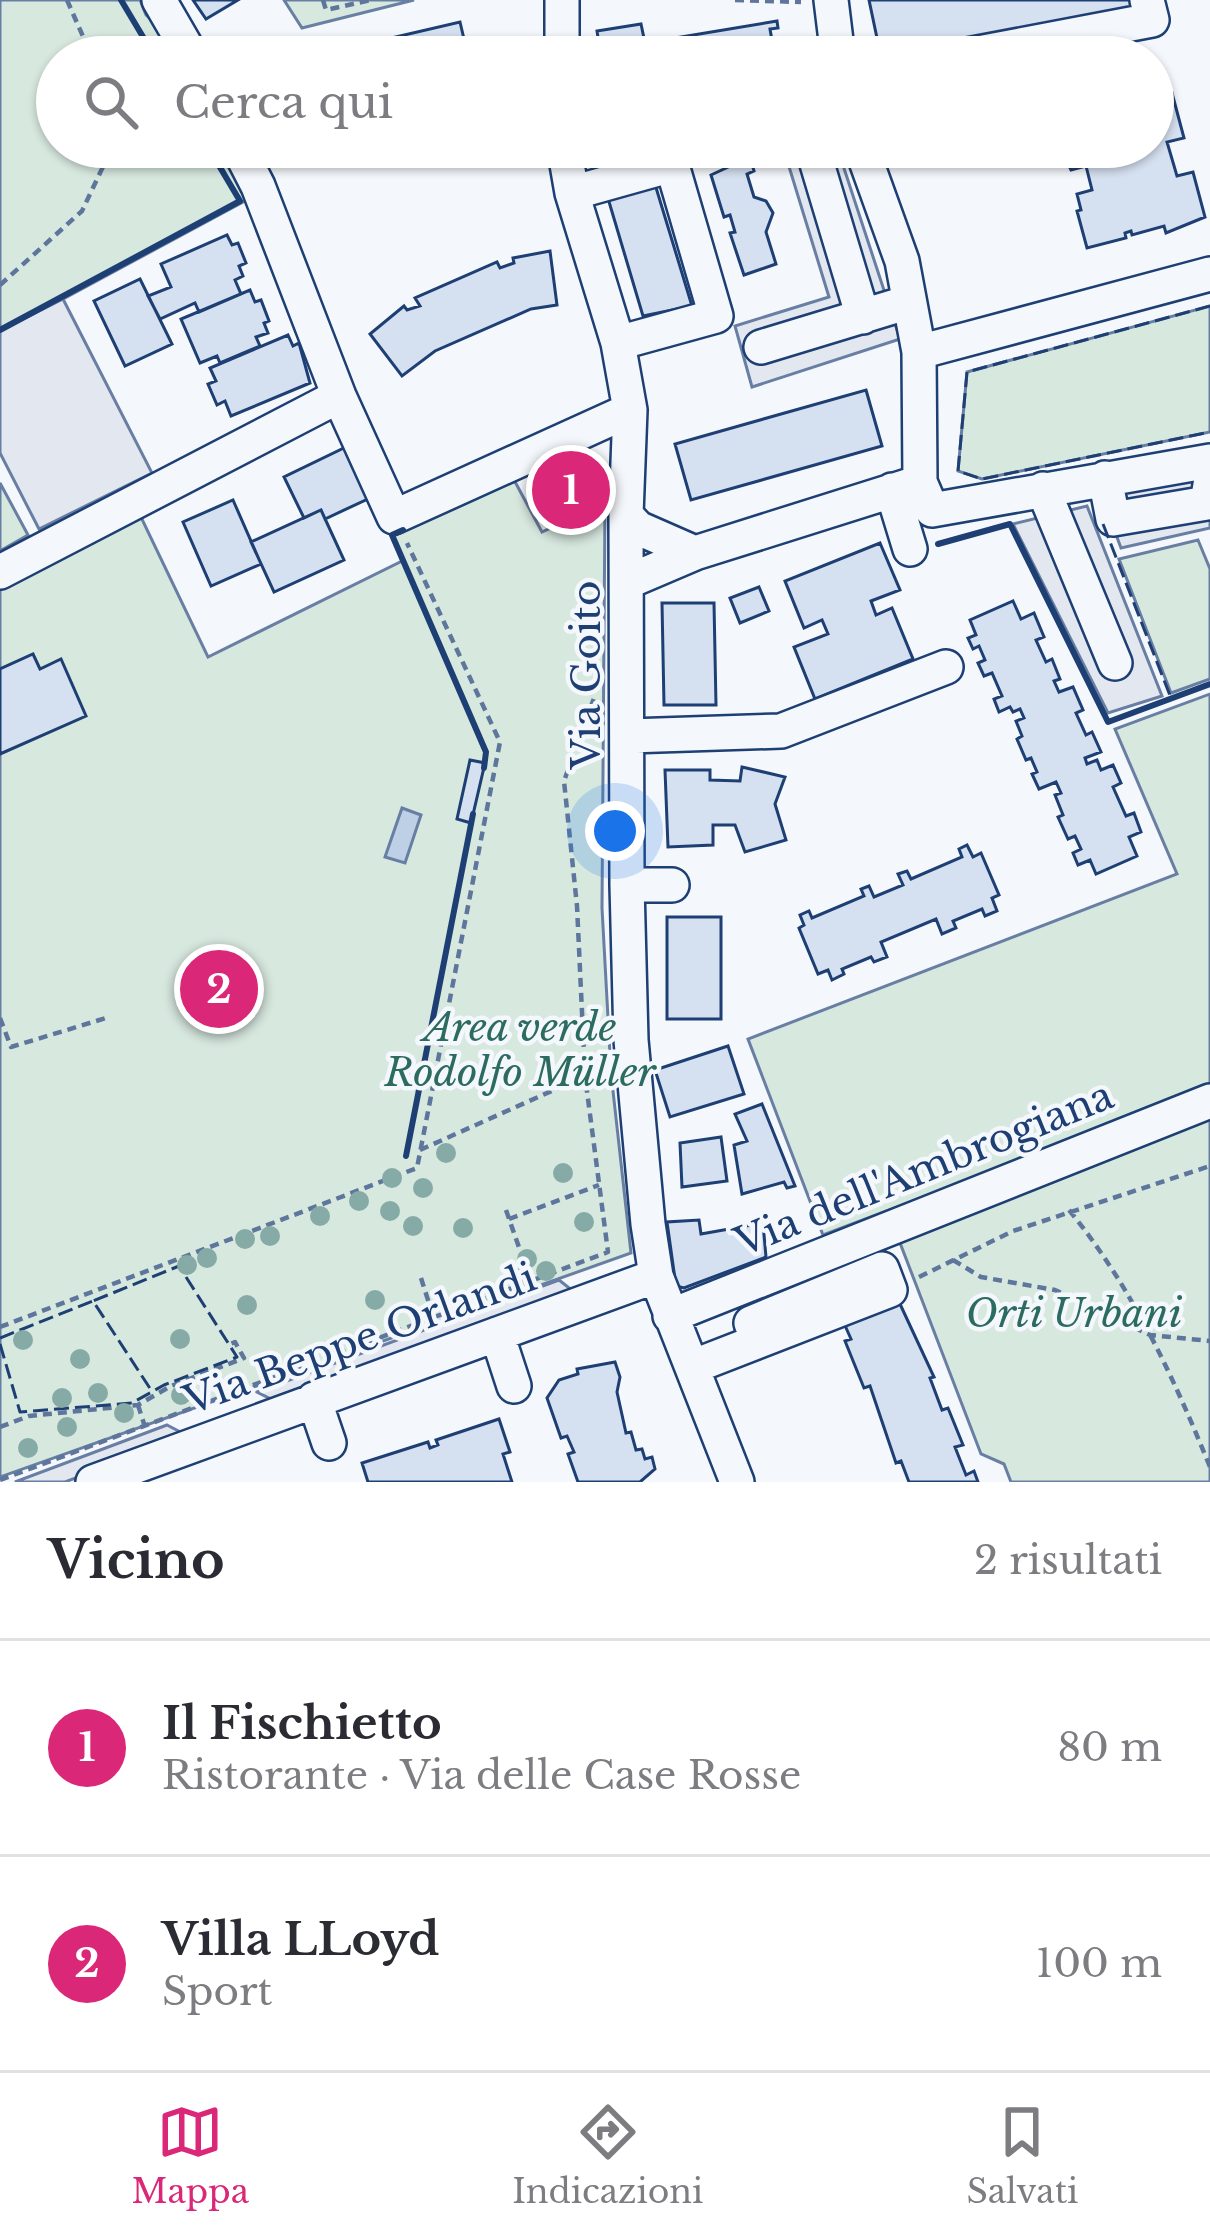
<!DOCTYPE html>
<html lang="it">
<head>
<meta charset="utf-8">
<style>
	body { margin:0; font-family:"Libre Baskerville",serif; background:#f2f2f3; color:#2b2b33 }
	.you { position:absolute; left:615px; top:831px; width:42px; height:42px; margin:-30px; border:9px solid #fff; border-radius:50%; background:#1a73e8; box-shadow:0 0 0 18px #1a73e833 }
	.badge { display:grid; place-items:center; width:78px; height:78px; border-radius:50%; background:#db2777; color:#fff; font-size:39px; font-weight:700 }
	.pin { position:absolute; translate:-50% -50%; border:6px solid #fff; box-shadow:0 3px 12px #0006 }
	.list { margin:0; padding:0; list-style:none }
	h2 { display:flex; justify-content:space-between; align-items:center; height:156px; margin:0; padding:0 48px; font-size:51px }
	h2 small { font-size:39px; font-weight:400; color:#7c7c81 }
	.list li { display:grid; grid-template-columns:78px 1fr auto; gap:36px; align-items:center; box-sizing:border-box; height:216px; padding:0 48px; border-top:3px solid #e1e1e2 }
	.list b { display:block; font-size:45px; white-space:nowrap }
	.list p { margin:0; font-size:39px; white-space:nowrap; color:#7c7c81 }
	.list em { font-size:39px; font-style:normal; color:#7c7c81 }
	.icon { flex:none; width:66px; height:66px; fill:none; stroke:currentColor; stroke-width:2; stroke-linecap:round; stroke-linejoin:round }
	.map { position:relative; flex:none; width:1210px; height:1482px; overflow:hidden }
	.search { position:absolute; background:#fff; box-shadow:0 3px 9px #0004; left:36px; right:36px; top:36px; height:132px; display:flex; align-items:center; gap:30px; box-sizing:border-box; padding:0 42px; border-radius:66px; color:#7c7c81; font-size:45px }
	.sheet { height:588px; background:#fff }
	nav { display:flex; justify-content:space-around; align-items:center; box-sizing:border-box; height:168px; border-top:3px solid #e1e1e2; background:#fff; font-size:33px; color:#7c7c81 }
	nav a { display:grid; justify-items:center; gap:6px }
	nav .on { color:#db2777 }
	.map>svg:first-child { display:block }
</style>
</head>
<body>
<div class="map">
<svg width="1210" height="1482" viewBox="0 0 1210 1482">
	<rect width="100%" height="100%" fill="#f4f7fb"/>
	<path fill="#d7e8df" stroke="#687fa3" stroke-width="3" d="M0 0H140L146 15 191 57H57V147H237L256 195 0 333Z
		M284 0H414L302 28Z
		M1210 306V432L982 479 958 471 967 372Z
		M513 478 542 532 605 502 602 908 611 1073 631 1253 0 1477V589L140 515 208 657 402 561 392 535Z
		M0 483 28 535 0 551Z
		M1198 540 1210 569V679L1171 693 1119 559Z
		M1210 694V1089L823 1235 748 1039 1177 874 1115 729Z
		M1210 1115V1482H1011L1004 1464 981 1454 897 1235Z"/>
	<path fill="#e3e8f0" stroke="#687fa3" stroke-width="3" d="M783 147H837L900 339 752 387 735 326 829 297Z
		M63 299 152 473 39 529 0 453V331Z
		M1210 448V528L1121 548 1092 470Z
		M1087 506 1162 696 1108 713 1013 524Z
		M559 1280 573 1291 277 1402 257 1392Z
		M167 1425 188 1436 65 1482H15Z"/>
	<path fill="#bed0e5" stroke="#687fa3" stroke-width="3" d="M402 808 421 815 405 863 385 857Z"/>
	<path fill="#d5e0f0" stroke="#1d3f73" stroke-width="3" d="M193 0H238L206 19Z
		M869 0H1131L1134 16 881 57Z
		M777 21 778 28 770 29 773 46 779 45 781 57H601L597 31 641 24 645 43Z
		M460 22 468 56 489 53V57L314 56Z
		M1172 93 1184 138 1167 142 1177 176 1193 172 1205 217 1166 233 1164 226 1132 235 1131 231 1125 233 1126 238 1087 248 1077 211 1081 210 1077 194 1092 190 1086 166 1071 170 1060 147H1153V98Z
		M750 157 754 171 747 174 754 197 766 201 773 213 766 232 776 264 744 275 730 233 735 232 730 215 724 217 711 175Z
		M654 181 692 306 643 316 607 195Z
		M227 235 232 245 238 243 246 263 239 266 243 276 235 280 241 294 199 312 195 303 160 319 148 296 171 287 161 264Z
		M550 251 557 305 531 309 435 351 402 376 370 334 404 306 407 310 420 306 415 298 497 262 500 268 514 263 513 258Z
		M140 279 172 344 125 366 94 301Z
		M250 290 255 302 261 300 269 321 264 323 268 333 256 337 260 346 220 363 217 356 200 363 181 319Z
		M288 335 293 346 299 343 310 383 231 416 225 401 217 405 208 384 216 381 210 368Z
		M866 390 882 446 691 500 675 444Z
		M348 446 372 497 325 519 321 510 304 518 284 477Z
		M594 464 603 485 549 510 539 489Z
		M233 500 261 564 211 586 183 522Z
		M321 510 344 560 274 592 251 542Z
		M880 543 900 590 871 601 876 615 892 608 913 659 815 699 794 647 828 634 822 620 804 628 785 581Z
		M759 587 769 611 740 623 730 598Z
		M1013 601 1021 619 1034 613 1044 637 1036 640 1046 662 1052 659 1060 679 1054 681 1059 692 1073 687 1083 710 1076 713 1086 735 1092 732 1101 752 1085 758 1087 764 1097 760 1101 770 1113 765 1121 783 1113 787 1126 816 1134 813 1141 832 1129 837 1137 856 1096 874 1090 860 1078 865 1073 853 1081 849 1075 836 1068 839 1058 817 1063 815 1055 795 1061 793 1056 782 1039 789 1032 774 1037 772 1031 758 1026 760 1017 739 1022 736 1016 721 1024 718 1020 709 1013 712 1010 707 999 712 994 699 1002 696 992 673 984 676 978 663 985 660 979 646 973 649 968 638 976 635 970 620Z
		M662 603H714L716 705H664Z
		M33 654 40 669 61 659 86 716 0 754V669Z
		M470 760 485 763 471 823 457 819Z
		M742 767 785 777 775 804 786 840 745 852 735 825H713V845L668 847 665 770H710V780L740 781Z
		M967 845 973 857 981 853 999 895 992 898 997 911 985 916 982 909 953 921 956 928 942 934 936 919 881 942 887 957 874 962 871 957 842 969 844 974 832 980 828 970 818 974 799 928 804 925 800 915 809 911 812 918 864 896 861 889 869 886 874 897 903 885 898 874 907 871 911 879 962 857 959 849Z
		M667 917H721V1019H667Z
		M728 1046 744 1094 670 1117 655 1070Z
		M762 1104 795 1186 787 1188 784 1182 742 1194 734 1145 747 1141 735 1114Z
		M721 1137 727 1181 682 1187 680 1143Z
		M699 1220 701 1234 763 1223 766 1257 684 1288 676 1286 667 1222Z
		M900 1304 934 1377 930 1378 942 1410 948 1408 963 1445 955 1447 966 1475 974 1471 978 1482H909L901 1461 896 1463 870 1386 864 1388 845 1341 851 1339 843 1321Z
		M615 1362 620 1377 617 1392 626 1433 631 1432 636 1450 642 1449 645 1459 652 1457 655 1469 640 1482H578L568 1454 574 1452 567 1436 561 1438 547 1398 559 1380 578 1374 577 1369Z
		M499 1419 510 1452 503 1454 512 1482H368L362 1463 428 1442 430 1448 438 1445 436 1440Z"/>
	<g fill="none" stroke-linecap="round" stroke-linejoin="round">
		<g stroke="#1d3f73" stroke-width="38">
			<path id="minor" d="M159 0 192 57
				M562 0V57
				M831 0 838 57
				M957 57 1152 20 1147 0
				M238 147 258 186 339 396 394 517 630 410
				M564 147 572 193 618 343 630 410 626 515 627 885 631 1040 648 1224 656 1276 737 1482
				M812 147 863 317
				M861 147 902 261 919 352 920 482
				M572 193 672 165 716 316 618 343
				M761 347 909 302
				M919 352 1210 274
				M1105 478 1113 519 1207 503 1210 485
				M1043 489 1115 663
				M892 490 910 549
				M626 515 638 528 695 553
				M0 572 339 396
				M627 582 695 553 920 482 932 510 1210 461
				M629 736 781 731 946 667
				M627 885H672
				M670 1316 1210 1101
				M497 1334 514 1386
				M692 1367 890 1290 882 1269 751 1323 758 1341
				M314 1399 329 1443
				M93 1482 656 1276"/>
		</g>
		<path stroke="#5e769c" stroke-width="4.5" stroke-dasharray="9 6" stroke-linecap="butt" d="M67 0 92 57
			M323 0 326 10 371 0
			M735 0 801 2
			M0 285 82 211 109 154 108 147
			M0 1018 11 1047 106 1018
			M420 1150 585 1076 577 906 564 781 594 698
			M506 1210 531 1282
			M1069 1210C1132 1287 1173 1376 1210 1467
			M509 1219 599 1185
			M953 1260 981 1277 1055 1290 1150 1335 1210 1341
			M919 1277 1013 1231 1210 1166
			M421 1278 434 1319
			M0 1327 417 1168 500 742 407 543
			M138 1405 145 1427
			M0 1427 29 1416 138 1405 171 1386 244 1358 235 1342 228 1345
			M0 1480 608 1252 585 1076"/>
		<use href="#minor" stroke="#f4f7fb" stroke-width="33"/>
		<path stroke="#1d3f73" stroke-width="3" stroke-dasharray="15 6" stroke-linecap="butt" d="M1210 306 967 372 958 471 982 479 1210 432
			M1103 524 1171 698
			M0 1338 93 1301 153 1393
			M0 1344 20 1412 132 1403 164 1385 237 1357 179 1266 93 1301"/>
		<path stroke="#1d3f73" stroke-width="6" d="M121 0 155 57
			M0 330 240 201 208 147
			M403 530 392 535 486 752 484 768
			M938 544 1010 524 1108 722 1210 684
			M406 1156 473 814"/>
	</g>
	<g fill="#86aba6">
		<circle cx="446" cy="1153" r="10"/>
		<circle cx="563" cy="1173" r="10"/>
		<circle cx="392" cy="1178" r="10"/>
		<circle cx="423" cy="1188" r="10"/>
		<circle cx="359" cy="1201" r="10"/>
		<circle cx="390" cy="1211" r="10"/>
		<circle cx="320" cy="1216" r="10"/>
		<circle cx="584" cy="1222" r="10"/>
		<circle cx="413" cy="1226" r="10"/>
		<circle cx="463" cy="1228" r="10"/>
		<circle cx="270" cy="1236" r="10"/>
		<circle cx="245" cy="1239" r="10"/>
		<circle cx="207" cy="1258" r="10"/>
		<circle cx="527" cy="1259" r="10"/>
		<circle cx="187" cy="1265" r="10"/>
		<circle cx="546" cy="1271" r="10"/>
		<circle cx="518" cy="1278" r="10"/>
		<circle cx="375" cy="1300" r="10"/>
		<circle cx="247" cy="1305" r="10"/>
		<circle cx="180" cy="1339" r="10"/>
		<circle cx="23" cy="1340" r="10"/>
		<circle cx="80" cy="1359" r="10"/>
		<circle cx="98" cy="1393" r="10"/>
		<circle cx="181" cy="1395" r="10"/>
		<circle cx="62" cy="1398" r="10"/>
		<circle cx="124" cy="1413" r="10"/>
		<circle cx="67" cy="1427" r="10"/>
		<circle cx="28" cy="1448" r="10"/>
	</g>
	<g text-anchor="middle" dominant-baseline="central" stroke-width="9" stroke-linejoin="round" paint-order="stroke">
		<g font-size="39" fill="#1d3f73" stroke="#f4f7fb">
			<text transform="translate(586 675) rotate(-90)">Via Goito</text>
			<text transform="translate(924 1169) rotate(-22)">Via dell'Ambrogiana</text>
			<text transform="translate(360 1339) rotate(-20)">Via Beppe Orlandi</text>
		</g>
		<g font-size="39" font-style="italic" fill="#2c6c60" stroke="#f4f7fb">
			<text x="520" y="1027">Area verde<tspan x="520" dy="45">Rodolfo Müller</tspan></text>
			<text x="1074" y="1313">Orti Urbani</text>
		</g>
	</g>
</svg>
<div class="you"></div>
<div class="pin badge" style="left:571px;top:490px">1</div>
<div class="pin badge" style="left:219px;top:989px">2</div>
<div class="search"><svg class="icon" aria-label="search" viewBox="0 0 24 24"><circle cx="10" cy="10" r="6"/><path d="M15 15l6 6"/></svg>Cerca qui</div>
</div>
<section class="sheet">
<h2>Vicino<small>2 risultati</small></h2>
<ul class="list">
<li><span class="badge">1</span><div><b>Il Fischietto</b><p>Ristorante · Via delle Case Rosse</p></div><em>80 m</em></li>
<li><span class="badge">2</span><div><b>Villa LLoyd</b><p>Sport</p></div><em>100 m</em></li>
</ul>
</section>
<nav>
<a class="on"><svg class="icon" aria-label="map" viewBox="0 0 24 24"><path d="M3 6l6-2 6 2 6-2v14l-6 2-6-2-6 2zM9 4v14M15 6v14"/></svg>Mappa</a>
<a><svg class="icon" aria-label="directions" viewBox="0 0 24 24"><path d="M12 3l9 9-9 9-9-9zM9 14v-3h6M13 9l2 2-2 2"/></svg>Indicazioni</a>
<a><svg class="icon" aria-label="saved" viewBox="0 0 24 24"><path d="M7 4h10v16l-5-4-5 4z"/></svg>Salvati</a>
</nav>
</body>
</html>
